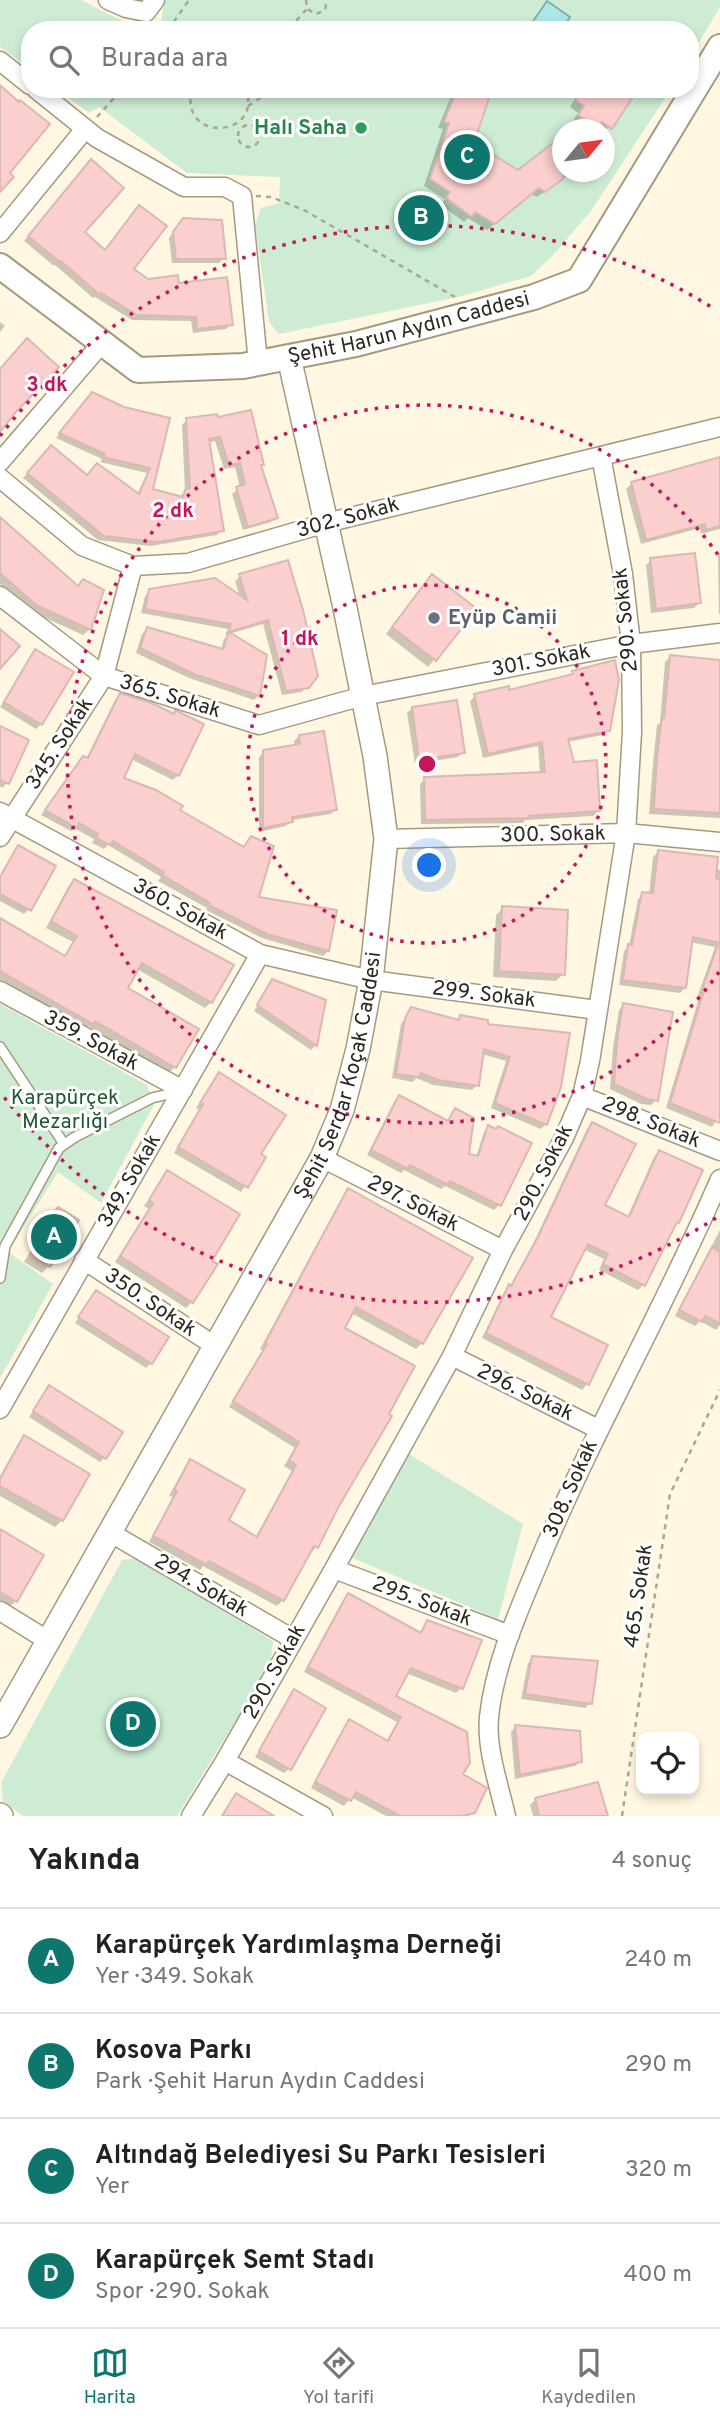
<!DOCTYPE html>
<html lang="tr">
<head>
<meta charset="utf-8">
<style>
	body { margin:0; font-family:Overpass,sans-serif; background:#f2f2f2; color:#222 }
	.controls { position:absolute; right:21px; bottom:21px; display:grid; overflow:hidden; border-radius:14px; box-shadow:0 4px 10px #0003 }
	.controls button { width:63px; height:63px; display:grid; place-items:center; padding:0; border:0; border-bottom:2px solid #e0e0e0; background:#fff; color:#222; font:35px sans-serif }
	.compass { position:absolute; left:552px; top:119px; width:63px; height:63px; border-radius:50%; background:#fff; box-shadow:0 4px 10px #0003; rotate:61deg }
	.you { position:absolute; left:430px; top:866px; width:24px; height:24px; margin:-18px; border:5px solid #fff; border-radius:50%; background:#1a73e8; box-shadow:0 0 0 10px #1a73e833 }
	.badge { display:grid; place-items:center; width:46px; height:46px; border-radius:50%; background:#0f766e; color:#fff; font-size:23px; font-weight:700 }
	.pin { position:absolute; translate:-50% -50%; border:4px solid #fff; box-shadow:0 2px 7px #0006 }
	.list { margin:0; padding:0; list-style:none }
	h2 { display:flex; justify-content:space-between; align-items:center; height:91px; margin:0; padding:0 28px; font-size:30px }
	h2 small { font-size:23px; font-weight:400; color:#767676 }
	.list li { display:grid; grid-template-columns:46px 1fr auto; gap:21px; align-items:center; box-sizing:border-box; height:105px; padding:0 28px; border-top:2px solid #e0e0e0 }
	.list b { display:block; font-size:26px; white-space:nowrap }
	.list p { margin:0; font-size:23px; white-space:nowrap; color:#767676 }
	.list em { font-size:23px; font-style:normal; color:#767676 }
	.icon { flex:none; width:38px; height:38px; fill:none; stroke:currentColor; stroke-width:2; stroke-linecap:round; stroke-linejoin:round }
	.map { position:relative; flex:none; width:720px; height:1816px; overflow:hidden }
	.search { position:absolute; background:#fff; box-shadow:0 4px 10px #0003; left:21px; right:21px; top:21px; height:77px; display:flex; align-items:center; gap:18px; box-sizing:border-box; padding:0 24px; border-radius:28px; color:#767676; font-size:26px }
	.sheet { height:511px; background:#fff }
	nav { display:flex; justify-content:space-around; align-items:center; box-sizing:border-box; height:98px; border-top:2px solid #e0e0e0; background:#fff; font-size:19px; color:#767676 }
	nav a { display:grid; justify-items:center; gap:4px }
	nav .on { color:#0f766e }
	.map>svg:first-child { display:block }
</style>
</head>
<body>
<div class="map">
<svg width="720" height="1816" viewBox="0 0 720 1816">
	<rect width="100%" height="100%" fill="#fff7e1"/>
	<path fill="#cdecd3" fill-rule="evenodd" d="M0 0H81L140 30H30V69L0 47Z
		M164 0H720V7L690 57V30H160Z
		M57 89H671L591 211 554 254 531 276 458 297 279 334 269 322 255 225 261 208 279 203 280 177 187 173 99 107 89 113ZM562 130H604V172H562Z
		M0 1004 147 1085 154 1105 101 1203 58 1172 8 1252 53 1284 0 1378Z
		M409 1454 523 1524 498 1619 350 1557Z
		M138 1558 273 1641 270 1665 177 1816H23L3 1801 1 1783 122 1560Z"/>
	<path fill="#abe6e8" stroke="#85adab" stroke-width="2" d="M547 1 570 17 561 30H527Z"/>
	<path fill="#0003" d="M454 89H491L472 144 518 173 573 172 537 197 531 194 487 230 468 218 464 222 441 205 445 199 424 186 443 129 438 128Z
		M571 89H636L604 133V130H582L572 122 578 113 570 107 576 97 569 92Z
		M87 166 83 232 105 251 147 281 177 285 231 324 226 329 193 333 191 321 132 320 95 297 93 298 55 265 54 266 24 241Z
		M178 225 224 258 219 263H172L169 238Z
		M0 322 5 326 0 332Z
		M87 400 167 420 151 491 179 498 185 491 182 425 187 420 216 416 262 464 260 466 276 517 271 522 243 530 232 494 240 488 235 467 224 469 215 441 208 443 222 530 217 535 151 546 98 540 23 478 46 452 86 478 137 495 147 473 100 462 102 459 56 438Z
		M720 458V529L701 534 700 528 641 544 626 489 631 484Z
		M0 521 90 629 83 635 30 611 0 584Z
		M720 553V614H719L718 554Z
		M651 560 699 603 694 608 651 613 646 565Z
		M287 562 307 686 302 692 282 695 263 624 225 635 228 629 141 613 145 596 150 591 240 598 235 581 240 576Z
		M426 583 474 609 428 667 386 634Z
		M147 629 221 650 224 639 229 634 259 695 254 700 189 678 136 653 142 634Z
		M35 652 41 724 36 729 0 707Z
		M671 656 720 681V818L649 814 653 763 657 725 660 723 665 662Z
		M573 673 608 730 603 735 567 742 572 763 598 811 593 816 525 820 523 823 421 824 420 784 425 779 540 774 538 746 483 758 470 701 475 696 508 693 569 677Z
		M120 695 178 775 173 780 131 759 122 778 243 848 251 838 256 898 335 911 328 951 323 956 262 938 206 910 207 908 158 881 161 877 108 845 104 849 92 843 94 839 74 828 71 831 41 815 78 763 86 759 115 700Z
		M412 708 463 752 458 757 415 764 407 713Z
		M0 728 7 783 2 788 0 786Z
		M299 736 336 809 331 814 292 820 286 826 259 832V757L264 752 295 746 294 741Z
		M18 847 29 909 24 914 0 901V876Z
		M658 852 720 870V1114L712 1127 666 1108 699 998H697L715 947 690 942 685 988 680 993 619 985 624 951 629 946 638 899 643 894 649 895 653 857Z
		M74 881 211 1002 205 1008 137 969 126 989 175 1067 169 1073 88 1026 86 1029 0 980V920L64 957 73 942 46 928 68 887Z
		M503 908 563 974 556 981 493 977 496 915Z
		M273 981 324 1001 316 1045 311 1050 254 1011Z
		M624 1005 656 1100 651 1105 641 1104 610 1089 613 1048 619 1010Z
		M412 1009 457 1021 461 1017 486 1026 568 1034 546 1124 541 1129 491 1108 506 1061 482 1054 477 1085 472 1090 433 1085 416 1078 413 1082 392 1078 401 1024Z
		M215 1079 258 1155 264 1158 241 1192 174 1153 199 1110 196 1108Z
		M399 1097 447 1122 455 1110 467 1155 476 1157 484 1132 488 1127 529 1144 499 1205 494 1210 445 1186 441 1189 404 1170 401 1173 367 1155 394 1102Z
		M593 1124 603 1206 627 1218 654 1157 659 1152 678 1222 672 1227 643 1285 638 1290 599 1270 604 1259 583 1249 549 1318 606 1346 587 1384 582 1390 482 1338 504 1292 510 1287 533 1244 587 1129Z
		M167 1172 209 1261 192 1302 186 1308 115 1262 149 1209 144 1206Z
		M349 1191 422 1343 416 1349 351 1313 343 1329 338 1505 316 1547 311 1553 309 1552 283 1600 277 1606 203 1566 200 1570 149 1542 173 1497 169 1496 185 1467 190 1462 227 1521 255 1538 292 1471 284 1466 295 1448 229 1407 263 1350 260 1349 343 1196Z
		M59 1209 49 1266 42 1273 24 1262 52 1216Z
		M720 1230V1325L716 1330 700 1321 695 1326 675 1316Z
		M96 1293 151 1363 146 1368 75 1323Z
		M50 1387 105 1457 100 1462 29 1417Z
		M25 1437 62 1520 55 1527 0 1496V1476L18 1444Z
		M0 1531 16 1601 9 1607 0 1602Z
		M349 1595 419 1634 427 1622 461 1688 456 1693 406 1673 393 1697 460 1774 473 1812 469 1816H386L351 1797 344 1806 311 1788 344 1727 349 1721 386 1742 397 1722 304 1672 343 1600Z
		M533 1658 590 1703 585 1708 521 1699 528 1663Z
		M294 1692 289 1769 284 1773 255 1757Z
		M515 1727 580 1761 575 1766 515 1779 511 1732Z
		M535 1800 606 1816H533L530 1805Z"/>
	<path fill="#facfcd" stroke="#d9b8b6" stroke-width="2" d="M0 85 19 102 20 100 50 124 10 173 14 177 0 192Z
		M457 89H492L474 143 518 170 563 135V179L545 192 539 188 495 224 475 212 472 217 446 198 450 192 430 179 449 123 444 122Z
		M582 89H638L612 129 602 122 597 129 578 115 584 106 575 100Z
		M91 159 124 188 85 232 105 250 139 205 167 226 134 269 148 279 178 275 179 283 227 277 233 325 197 329 196 317 137 315 101 293 100 295 61 261 60 262 28 236Z
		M183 218 222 220 226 259H176L173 232Z
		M27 338 59 367 15 413 0 432V369Z
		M92 392 124 407 170 418 153 489 183 497 185 490 190 488 186 418 217 414 218 417 251 410 264 465H261L278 518 248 527 236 487 245 484 240 463 229 465 220 437 209 439 224 531 157 542 104 536 27 473 51 445 87 475 97 463 139 494 150 468 103 457 105 454 59 433Z
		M720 457V526L706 530 705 524 646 540 631 482Z
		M0 517 78 586 83 579 104 590 91 630 36 605 0 573Z
		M695 553 701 603 656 609 650 558Z
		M288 560 303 610 318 676 309 688 286 691 268 620 229 632 231 624 145 609 149 589 215 578 247 600 239 574Z
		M432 574 477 609 436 661 392 627Z
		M147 627 223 649 229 632 267 655 260 696 194 674 140 648Z
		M0 629 20 646 0 669Z
		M35 649 74 672 42 725 4 702Z
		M670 655 720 660V813L654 809 657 756 662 718H664Z
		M615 660 619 680 610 731 568 739 574 762 597 760 600 811 529 816V818L425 820 424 777 545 772 542 742 488 754 474 694 509 686V690L573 674 572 671Z
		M120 693 154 704 174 714 175 710 179 712 204 724 179 776 135 754 124 778 156 790 183 806 180 810 244 847 251 836 274 846 259 897 337 910 329 951 267 934 209 905 210 903 162 875 164 872 113 841 110 845 96 838 98 834 79 823 77 828 45 810 83 756 88 758Z
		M457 700 465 753 419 760 412 707Z
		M0 726 29 740 9 784 0 780Z
		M324 731 337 810 292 817 293 822 263 828V750L300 744 299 735Z
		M18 845 56 866 31 911 0 894V877Z
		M658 850 718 857 716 878 720 879V943L693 937 686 988 623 980 628 944 632 945 642 892 653 893Z
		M74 879 234 965 212 1003 142 963 128 988 199 1029 176 1068 95 1021 93 1024 0 971V918L65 956 77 936 51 921Z
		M502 906 568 910 565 975 499 971Z
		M718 944H720V1123L670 1103 703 993H701Z
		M272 979 326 1000 317 1046 257 1005Z
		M623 1003 673 1012 658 1101 647 1099 614 1084 617 1041Z
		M411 1007 459 1020 460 1015 488 1020V1024L570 1033 561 1087 547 1125 495 1103 510 1057 484 1049 479 1086 438 1080 421 1073 419 1077 396 1074 405 1018Z
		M219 1072 286 1115 261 1154 266 1157 248 1188 178 1147 203 1104 200 1103Z
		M399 1095 448 1121 455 1108 474 1118 469 1154 478 1156 488 1125 496 1129 498 1126 532 1143 501 1206 450 1181 448 1185 410 1165 408 1169 371 1150Z
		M592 1122 636 1144 605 1205 629 1217 659 1150 703 1170 679 1223 677 1222 645 1286 603 1264 608 1254 588 1244 551 1317 608 1345 589 1385 486 1333 509 1284 511 1286 538 1237Z
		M167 1170 240 1214 212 1261 218 1264 193 1303 120 1256 153 1203 149 1200Z
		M348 1188 473 1258 423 1344 356 1307 345 1328 415 1366 389 1414 392 1416 339 1506 318 1548 314 1546 284 1601 209 1561 207 1565 153 1536 177 1491 174 1490 190 1459 245 1490 229 1520 257 1537 296 1465 289 1460 299 1442 233 1401 267 1344 265 1343Z
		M58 1207 79 1220 50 1267 30 1254Z
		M712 1247 720 1252V1323L705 1316 702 1322 679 1310Z
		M96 1290 169 1337 152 1364 78 1317Z
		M49 1385 123 1432 106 1459 33 1411Z
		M24 1435 90 1474 63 1521 0 1486V1479Z
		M0 1529 44 1555 17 1602 0 1592Z
		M348 1593 421 1633 427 1620 482 1640 463 1689 411 1668 396 1696 467 1732 470 1763 463 1774 487 1788 475 1813 461 1816H400L356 1792 351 1801 315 1782 349 1719 388 1741 401 1717 308 1667Z
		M532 1656 598 1661 592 1704 525 1694Z
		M294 1689 326 1708 291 1770 259 1751Z
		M515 1725 580 1731 582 1762 520 1775Z
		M598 1782 608 1816H539L535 1798Z
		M236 1793 274 1816H222Z"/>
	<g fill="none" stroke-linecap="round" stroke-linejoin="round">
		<g stroke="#a39a80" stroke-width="12">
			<path id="service" d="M0 1047 64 1144
				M0 1278 5 1246 59 1148 75 1137 152 1098 181 1091"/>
		</g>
		<g stroke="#a39a80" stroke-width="21">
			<path id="minor" d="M108 0 126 8 146 12 155 0
				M0 61 30 85
				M36 89 97 138 184 187H225L242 196 258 363
				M0 233 85 129
				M0 462 102 343
				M0 478 82 546 133 566 188 563 326 523 720 427
				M0 596 104 676 259 725 363 696 631 644 720 633
				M0 812 260 954 371 980 597 1010
				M0 837 104 676 133 566
				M386 839 626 833 720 842
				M0 991 183 1090
				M582 1096 720 1151
				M322 1158 503 1250
				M84 1260 215 1346
				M452 1356 598 1429
				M0 1409 260 954
				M109 1532 293 1639
				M334 1569 510 1635
				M0 1611 47 1640
				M225 1761 323 1816
				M191 1816 225 1761 334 1569 452 1356 503 1250 564 1138 582 1096 590 1061 626 833 632 732 631 644 623 574 601 456
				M506 1816C499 1785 486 1749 489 1717 495 1661 520 1608 541 1557 595 1428 665 1307 720 1179"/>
		</g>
		<g stroke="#a39a80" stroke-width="26">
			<g id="tertiary">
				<path id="s1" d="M0 1726 322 1158 342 1110 358 1049 371 980 386 839 375 756 344 603 289 357"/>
				<path d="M0 1815 1 1816"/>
			</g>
		</g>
		<g stroke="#a39a80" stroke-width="28">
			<g id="secondary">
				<path id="s2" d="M0 266 138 370 243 366 356 344 534 297 579 280 720 47"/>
			</g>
		</g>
		<path stroke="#aba594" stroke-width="2.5" stroke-dasharray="5 5" stroke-linecap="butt" d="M306 0 307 9 316 14 325 10 327 0
			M168 30 189 0
			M293 30 296 21 307 9
			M192 89C178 143 263 139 246 89
			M248 106 260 98 266 89
			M97 117 122 89
			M238 136a11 11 0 1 1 22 0a11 11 0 1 1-22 0Z
			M256 196 271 197 304 210 455 297
			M622 1816 670 1494 720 1390"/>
		<use href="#service" stroke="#fff" stroke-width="9"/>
		<use href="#minor" stroke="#fff" stroke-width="18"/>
		<use href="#tertiary" stroke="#fff" stroke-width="23"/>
		<use href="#secondary" stroke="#fff" stroke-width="24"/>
	</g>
	<g fill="none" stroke="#c2185b" stroke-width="3.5" stroke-dasharray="3.5 7">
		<circle cx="427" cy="764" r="179"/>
		<path d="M719 972A359 359 0 1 1 719 556"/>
		<path d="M716 1218A538 538 0 0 1 0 1092M0 436A538 538 0 0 1 716 310"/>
	</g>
	<circle fill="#2e9e5b" stroke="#fff" stroke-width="2.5" cx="361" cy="128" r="7"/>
	<circle fill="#6b7280" stroke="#fff" stroke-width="2.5" cx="434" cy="618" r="7"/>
	<g text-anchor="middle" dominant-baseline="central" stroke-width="6" stroke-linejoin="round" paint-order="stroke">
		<g font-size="21" font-weight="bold" fill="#27864d" stroke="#fff" text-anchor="end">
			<text x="347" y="128">Halı Saha</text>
		</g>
		<g font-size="21" fill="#2c281e" stroke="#fff">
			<text stroke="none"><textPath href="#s2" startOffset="448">Şehit Harun Aydın Caddesi</textPath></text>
			<text transform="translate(348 518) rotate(-15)">302. Sokak</text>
			<text transform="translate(626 620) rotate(-96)">290. Sokak</text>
			<text transform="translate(541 661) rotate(-11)">301. Sokak</text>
			<text transform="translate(170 697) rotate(17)">365. Sokak</text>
			<text transform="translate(60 744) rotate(-57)">345. Sokak</text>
			<text transform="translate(553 835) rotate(-1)">300. Sokak</text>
			<text transform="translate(180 910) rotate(29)">360. Sokak</text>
			<text transform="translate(484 995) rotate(7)">299. Sokak</text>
			<text transform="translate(91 1041) rotate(28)">359. Sokak</text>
			<text stroke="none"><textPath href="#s1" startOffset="737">Şehit Serdar Koçak Caddesi</textPath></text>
			<text transform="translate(651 1123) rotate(22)">298. Sokak</text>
			<text transform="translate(544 1173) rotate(-63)">290. Sokak</text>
			<text transform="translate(130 1181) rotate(-60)">349. Sokak</text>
			<text transform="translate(413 1204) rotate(27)">297. Sokak</text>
			<text transform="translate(150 1303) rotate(34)">350. Sokak</text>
			<text transform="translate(525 1393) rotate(26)">296. Sokak</text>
			<text transform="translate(571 1489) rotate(-66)">308. Sokak</text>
			<text transform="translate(201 1586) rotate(30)">294. Sokak</text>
			<text transform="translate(639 1596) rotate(-82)">465. Sokak</text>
			<text transform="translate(422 1602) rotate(21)">295. Sokak</text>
			<text transform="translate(275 1672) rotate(-61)">290. Sokak</text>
		</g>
		<g font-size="21" font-weight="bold" fill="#5b616d" stroke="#fff" text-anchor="start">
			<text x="448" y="618">Eyüp Camii</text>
		</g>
		<g font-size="21" fill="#1e5931" stroke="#fff">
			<text x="65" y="1098">Karapürçek<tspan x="65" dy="24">Mezarlığı</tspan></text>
		</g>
	</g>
	<circle cx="427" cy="764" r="10" fill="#c2185b" stroke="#fff" stroke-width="3.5"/>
	<g font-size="21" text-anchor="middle" font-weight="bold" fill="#c2185b" stroke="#fff" stroke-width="6" stroke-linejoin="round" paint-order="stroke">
		<text x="47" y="391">3 dk</text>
		<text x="173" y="517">2 dk</text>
		<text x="300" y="645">1 dk</text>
	</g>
</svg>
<div class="controls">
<button><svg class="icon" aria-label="locate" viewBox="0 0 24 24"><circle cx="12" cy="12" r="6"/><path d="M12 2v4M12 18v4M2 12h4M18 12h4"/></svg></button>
</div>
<svg class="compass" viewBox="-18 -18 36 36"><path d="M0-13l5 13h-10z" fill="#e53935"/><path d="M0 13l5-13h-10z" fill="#767676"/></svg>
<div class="you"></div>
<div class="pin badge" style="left:54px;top:1237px">A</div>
<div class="pin badge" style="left:421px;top:218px">B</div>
<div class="pin badge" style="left:467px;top:157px">C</div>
<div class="pin badge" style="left:133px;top:1724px">D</div>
<div class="search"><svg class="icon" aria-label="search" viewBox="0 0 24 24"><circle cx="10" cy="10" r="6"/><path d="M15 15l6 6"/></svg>Burada ara</div>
</div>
<section class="sheet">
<h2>Yakında<small>4 sonuç</small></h2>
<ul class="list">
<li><span class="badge">A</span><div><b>Karapürçek Yardımlaşma Derneği</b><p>Yer · 349. Sokak</p></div><em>240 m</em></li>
<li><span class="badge">B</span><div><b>Kosova Parkı</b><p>Park · Şehit Harun Aydın Caddesi</p></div><em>290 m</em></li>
<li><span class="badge">C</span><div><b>Altındağ Belediyesi Su Parkı Tesisleri</b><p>Yer</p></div><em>320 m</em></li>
<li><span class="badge">D</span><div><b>Karapürçek Semt Stadı</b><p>Spor · 290. Sokak</p></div><em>400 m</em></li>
</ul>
</section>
<nav>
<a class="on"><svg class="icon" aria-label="map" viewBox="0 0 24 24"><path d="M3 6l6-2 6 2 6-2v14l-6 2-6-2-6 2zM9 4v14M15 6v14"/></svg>Harita</a>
<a><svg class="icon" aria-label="directions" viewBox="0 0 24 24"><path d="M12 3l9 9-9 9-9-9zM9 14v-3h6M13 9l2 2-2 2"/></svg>Yol tarifi</a>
<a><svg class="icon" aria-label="saved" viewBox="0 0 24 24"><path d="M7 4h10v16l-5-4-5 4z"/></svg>Kaydedilen</a>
</nav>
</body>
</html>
